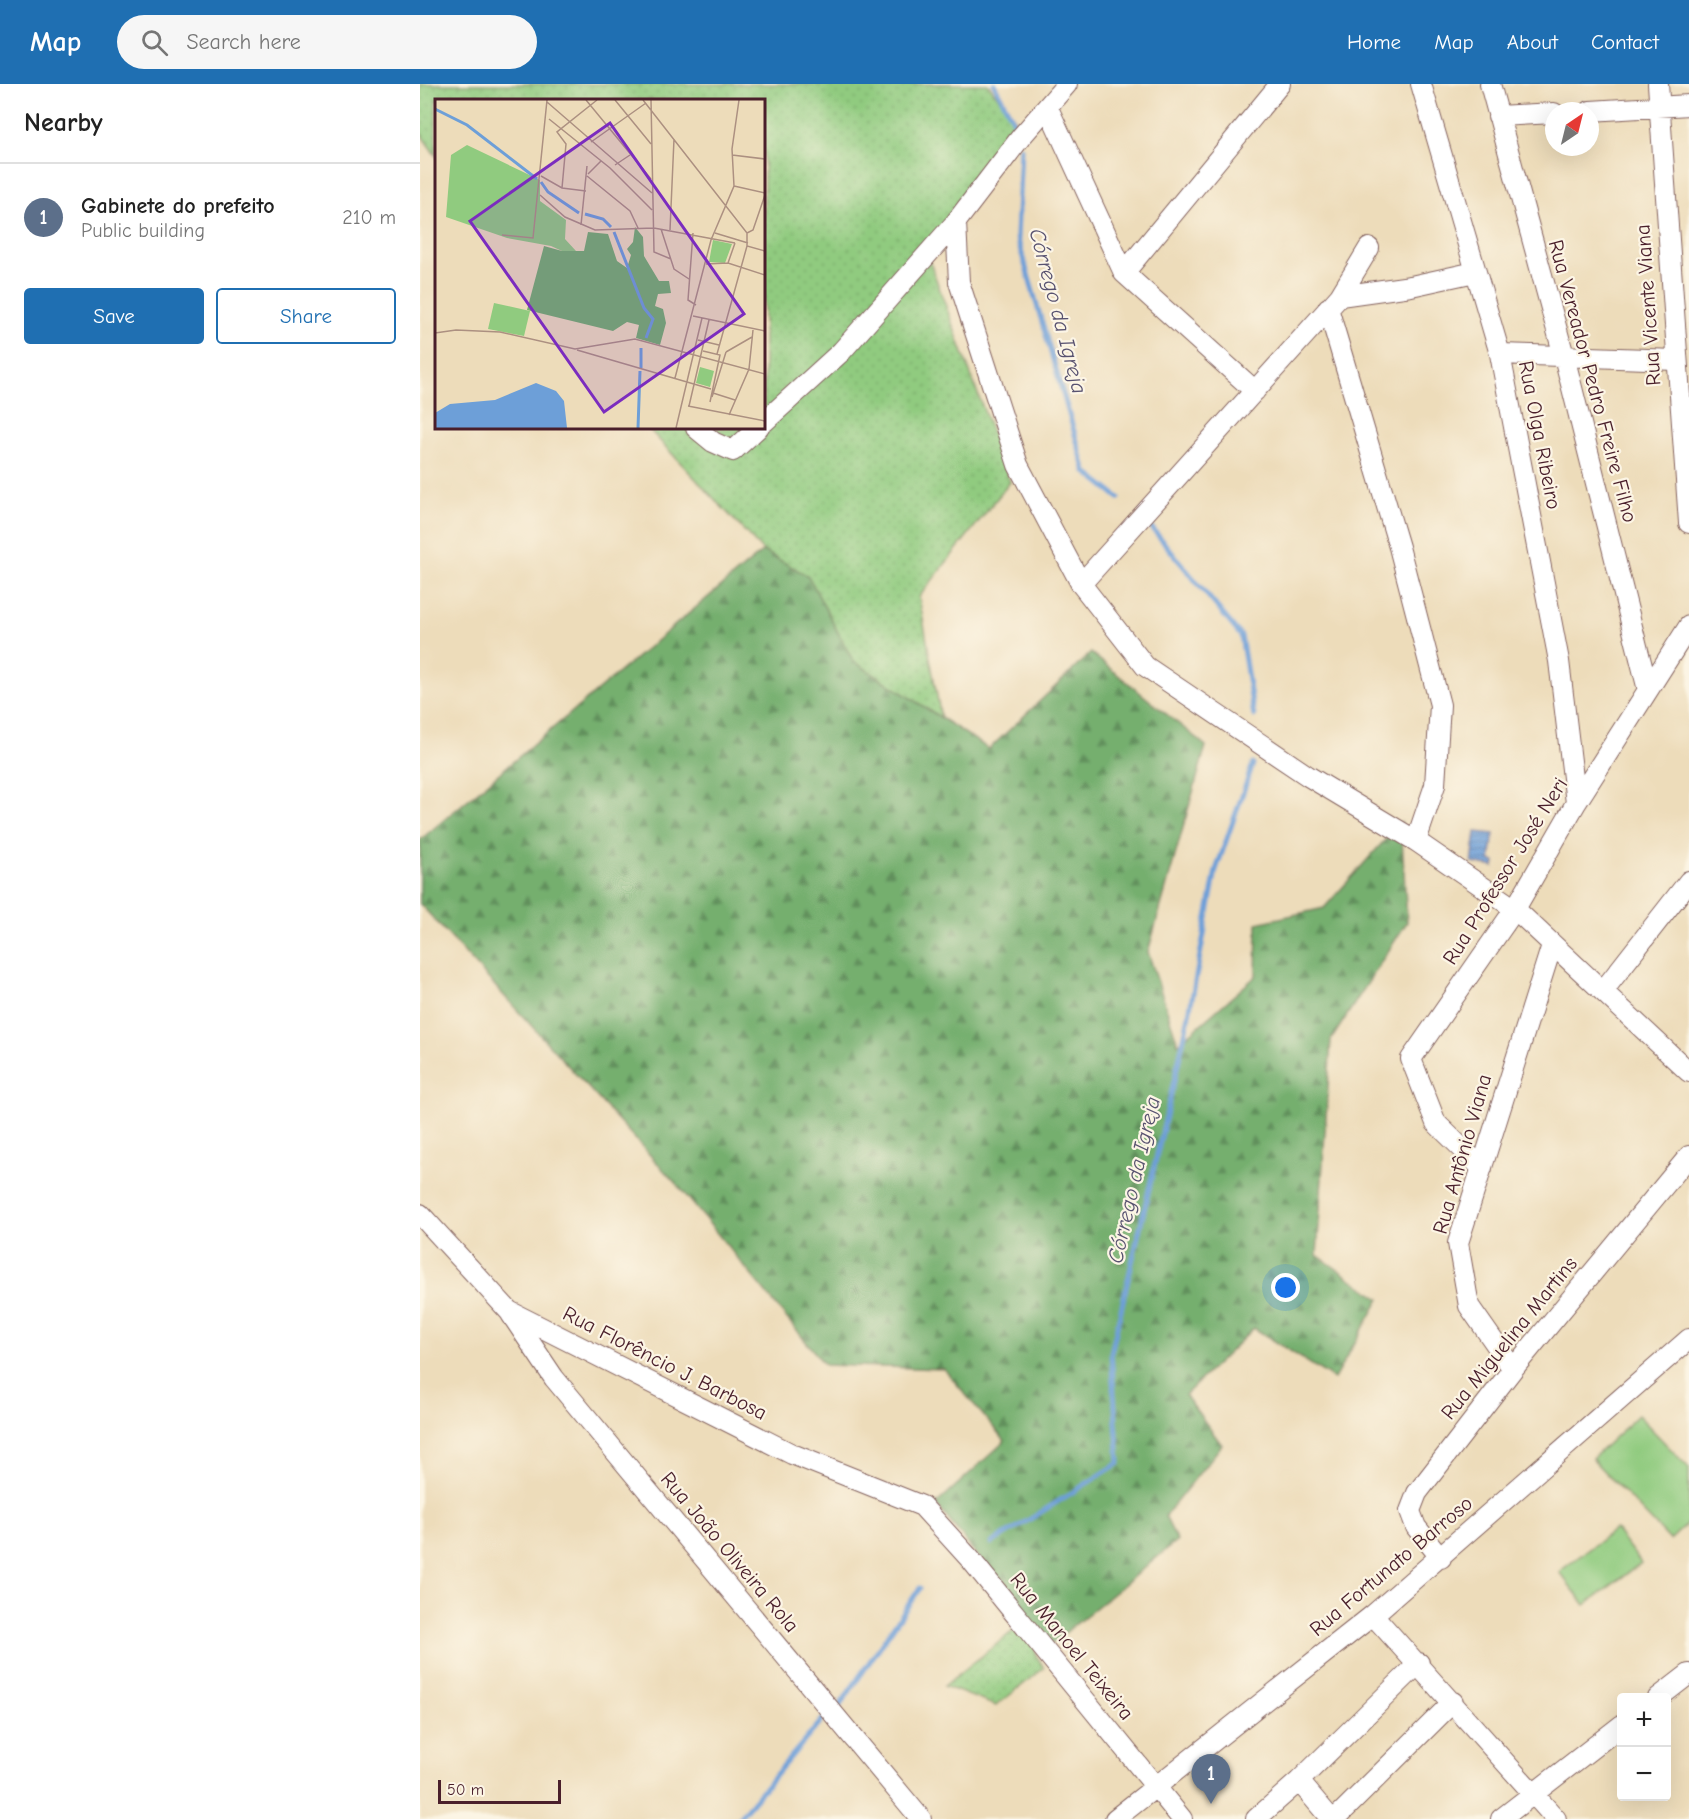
<!DOCTYPE html>
<html lang="en">
<head>
<meta charset="utf-8">
<style>
	body { margin:0; font-family:"Comic Neue",sans-serif; background:#f6f6f6; color:#222 }
	.controls { position:absolute; right:18px; bottom:18px; display:grid; overflow:hidden; border-radius:6px; box-shadow:0 6px 24px #0002 }
	.controls button { width:54px; height:54px; display:grid; place-items:center; padding:0; border:0; border-bottom:2px solid #e0e0e0; background:#fff; color:#222; font:30px sans-serif }
	.compass { position:absolute; left:1125px; top:18px; width:54px; height:54px; border-radius:50%; background:#fff; box-shadow:0 6px 24px #0002; rotate:35deg }
	.scale { position:absolute; left:18px; bottom:15px; width:123px; box-sizing:border-box; padding-left:6px; border:3px solid #4a1f2b; border-top:0; font-size:16px; line-height:21px; white-space:nowrap; color:#4a1f2b; -webkit-text-stroke:4px #fcf5e5; paint-order:stroke }
	.you { position:absolute; left:866px; top:1204px; width:21px; height:21px; margin:-15px; border:4px solid #fff; border-radius:50%; background:#1a73e8; box-shadow:0 0 0 9px #1a73e833 }
	.badge { display:grid; place-items:center; width:39px; height:39px; border-radius:50%; background:#1f6fb2; color:#fff; font-size:20px; font-weight:700 }
	.pin { position:absolute; translate:-50% -50px; filter:drop-shadow(0 2px 3px #0008) }
	.pin::after { content:''; position:absolute; top:32px; width:21px; height:18px; background:inherit; clip-path:polygon(0 0,100% 0,50% 100%) }
	.list { margin:0; padding:0; list-style:none }
	h2 { display:flex; justify-content:space-between; align-items:center; height:78px; margin:0; padding:0 24px; font-size:26px }
	h2 small { font-size:20px; font-weight:400; color:#767676 }
	.list li { display:grid; grid-template-columns:39px 1fr auto; gap:18px; align-items:center; box-sizing:border-box; height:108px; padding:0 24px; border-top:2px solid #e0e0e0 }
	.list b { display:block; font-size:22px; white-space:nowrap }
	.list p { margin:0; font-size:20px; white-space:nowrap; color:#767676 }
	.list em { font-size:20px; font-style:normal; color:#767676 }
	.actions { display:flex; gap:12px; padding:18px 24px }
	.actions a { flex:1; padding:14px 0; border:2px solid #1f6fb2; border-radius:6px; text-align:center; font-size:21px; color:#1f6fb2 }
	.actions .main { background:#1f6fb2; color:#fff }
	.icon { flex:none; width:33px; height:33px; fill:none; stroke:currentColor; stroke-width:2; stroke-linecap:round; stroke-linejoin:round }
	.map { position:relative; flex:none; width:1269px; height:1735px; overflow:hidden }
	header { display:flex; align-items:center; gap:36px; box-sizing:border-box; height:84px; padding:0 30px; background:#1f6fb2; color:#fff }
	header strong { font-size:28px }
	nav { display:flex; gap:33px; margin-inline-start:auto; font-size:21px }
	.search { width:420px; height:54px; background:#f6f6f6; display:flex; align-items:center; gap:15px; box-sizing:border-box; padding:0 21px; border-radius:33px; color:#767676; font-size:22px }
	main { display:flex }
	aside { flex:1; background:#fff }
	.map>svg:first-child { display:block }
</style>
</head>
<body>
<header>
<strong>Map</strong>
<div class="search"><svg class="icon" aria-label="search" viewBox="0 0 24 24"><circle cx="10" cy="10" r="6"/><path d="M15 15l6 6"/></svg>Search here</div>
<nav><a>Home</a><a>Map</a><a>About</a><a>Contact</a></nav>
</header>
<main>
<aside>
<h2>Nearby<small></small></h2>
<ul class="list">
<li><span class="badge" style="background:#5c6f8a">1</span><div><b>Gabinete do prefeito</b><p>Public building</p></div><em>210 m</em></li>
</ul>
<div class="actions"><a class="main">Save</a><a>Share</a></div>
</aside>
<div class="map">
<svg width="1269" height="1735" viewBox="0 0 1269 1735">
	<defs>
		<pattern id="grass-dots" width="8" height="8" patternUnits="userSpaceOnUse" patternTransform="scale(1.5)"><rect width="8" height="8" fill="#90cb7f"/><path d="M2 2h.1M6 6h.1" fill="none" stroke="#7eae6e" stroke-width="1.8" stroke-linecap="round"/></pattern>
		<pattern id="forest-firs" width="22" height="20" patternUnits="userSpaceOnUse" patternTransform="scale(1.5)"><rect width="22" height="20" fill="#74af6e"/><path d="M5 1l3.5 6h-7zM16 11l3.5 6h-7z" fill="#618e5b"/></pattern>
		<pattern id="water-rules" width="6" height="5" patternUnits="userSpaceOnUse" patternTransform="scale(1.5)"><rect width="6" height="5" fill="#6d9fd8"/><path d="M0 2.5h6" fill="none" stroke="#5c81af"/></pattern>
	</defs>
	<rect width="100%" height="100%" fill="#fcf5e5"/>
	<filter id="ink" filterUnits="userSpaceOnUse"><feTurbulence type="fractalNoise" baseFrequency=".0167" numOctaves="2"/><feDisplacementMap in="SourceGraphic" scale="12" xChannelSelector="R" yChannelSelector="G"/><feConvolveMatrix kernelMatrix="1 2 1 2 8 2 1 2 1" color-interpolation-filters="sRGB"/></filter>
	<filter id="wash" filterUnits="userSpaceOnUse"><feTurbulence type="fractalNoise" baseFrequency=".008" numOctaves="4" result="noise"/><feDisplacementMap in="SourceGraphic" scale="24" xChannelSelector="R" yChannelSelector="G"/><feGaussianBlur stdDeviation="1.35" result="paint"/><feColorMatrix in="noise" values="0 0 0 0 0 0 0 0 0 0 0 0 0 0 0 0 0 1.4 0 .05"/><feComposite in="paint" operator="in"/></filter>
	<g filter="url(#wash)">
		<rect width="100%" height="100%" fill="#eddcba"/>
		<path fill="url(#grass-dots)" stroke="#6d7555" stroke-width="1.5" d="M0 0H568L601 42 508 173 590 398 499 513 521 634 433 577 388 492 343 467 228 344H344V16H16V72L0 49Z
			M608 1535 616 1571 624 1584 576 1622 524 1602Z"/>
		<path fill="url(#forest-firs)" stroke="#5f674c" stroke-width="1.5" d="M343 467 388 492 433 577 569 665 671 569 786 662 728 868 758 960 836 892 837 839 904 824 981 738 987 838 911 956 897 1171 960 1215 914 1295 834 1244 765 1311 802 1361 745 1432 757 1457 629 1562 516 1420 585 1357 524 1285 405 1281 260 1104 0 820V756Z"/>
		<path fill="#90cb7f" stroke="#6d7555" stroke-width="1.5" d="M1218 1331 1269 1384V1438L1250 1456 1172 1375Z
			M1195 1445 1221 1479 1165 1521 1139 1488Z"/>
		<path fill="url(#water-rules)" stroke="#5c5f82" stroke-width="1.5" d="M1056 748 1074 750 1070 777 1075 778 1074 783 1052 779Z"/>
		<g fill="none" stroke-linecap="round" stroke-linejoin="round">
			<path stroke="#6d9fd8" stroke-width="5" d="M574 0 600 49
				M601 64 597 153 666 388 699 414
				M731 443 821 552 834 632
				M572 1459 699 1379 691 1269 767 941 796 786 833 680
				M418 1624 500 1504
				M318 1735 403 1635"/>
		</g>
	</g>
	<g filter="url(#ink)">
		<g fill="none" stroke-linecap="round" stroke-linejoin="round">
			<g stroke="#83615d" stroke-width="22">
				<path id="street" d="M1001 0 1080 270 1139 577 1156 719
					M1070 0 1144 272 1228 606
					M1238 0 1269 439
					M628 24 704 189 835 307
					M1170 27 1269 21
					M1078 32 1134 29
					M536 138 539 198 598 381 661 500 725 582 888 692 996 757 1095 825 1269 988
					M704 189 860 0
					M920 212 991 202 1055 188
					M908 224 979 463 1020 621 1015 701 996 757
					M1080 270 1256 276
					M344 338 421 268 536 138 601 53 647 0
					M276 344 293 358 313 367 338 344
					M661 500 920 212 949 164
					M1183 907 1269 797
					M1062 1084 1016 1039 991 975 1095 825 1156 719 1269 542
					M0 1130 89 1227 372 1370 502 1422 551 1476 762 1735
					M91 1230 134 1294 501 1735
					M1093 1285 1049 1222 1038 1159 1132 861
					M1021 1474 996 1443 990 1427 997 1409 1093 1285 1269 1072
					M953 1531 1136 1735
					M1238 1614 1269 1590
					M879 1697 911 1735
					M695 1735 953 1531 1269 1255
					M836 1735 879 1697 999 1579
					M915 1735 1033 1618
					M1081 1735 1202 1641"/>
			</g>
			<use href="#street" stroke="#fff" stroke-width="20"/>
		</g>
	</g>
	<g text-anchor="middle" dominant-baseline="central" stroke-width="4.5" stroke-linejoin="round" paint-order="stroke">
		<g font-size="21" fill="#4a1f2b" stroke="#fcf5e5">
			<text transform="translate(1228 221) rotate(-94)">Rua Vicente Viana</text>
			<text transform="translate(1173 297) rotate(75)">Rua Vereador Pedro Freire Filho</text>
			<text transform="translate(1120 351) rotate(79)">Rua Olga Ribeiro</text>
			<text transform="translate(1085 787) rotate(-58)">Rua Professor José Neri</text>
			<text transform="translate(1042 1070) rotate(-74)">Rua Antônio Viana</text>
			<text transform="translate(1089 1254) rotate(-51)">Rua Miguelina Martins</text>
			<text transform="translate(245 1279) rotate(27)">Rua Florêncio J. Barbosa</text>
			<text transform="translate(310 1468) rotate(50)">Rua João Oliveira Rola</text>
			<text transform="translate(971 1482) rotate(-40)">Rua Fortunato Barroso</text>
			<text transform="translate(652 1562) rotate(51)">Rua Manoel Teixeira</text>
		</g>
		<g font-size="22" font-style="italic" fill="#585270" stroke="#fcf5e5">
			<text transform="translate(638 227) rotate(75)">Córrego da Igreja</text>
			<text transform="translate(714 1096) rotate(-77)">Córrego da Igreja</text>
		</g>
	</g>
	<g transform="translate(15 15)">
		<rect width="330" height="330" fill="#eddcba"/>
		<path d="M32 46 105 81V102L131 121 130 140 141 152H127L116 147 72 139 11 118 16 56Z" fill="#90cb7f"/>
		<path d="M200 128 208 138 209 157 224 182H234L236 194 223 195 220 207 228 210 231 224 225 246 201 239 204 226 192 223 178 232 92 211 109 147 127 152H149L153 133 173 135 182 162 192 169 196 156 192 150 198 143Z" fill="#74af6e"/>
		<path d="M59 204 95 212 89 237 53 230Z" fill="#90cb7f"/>
		<path d="M278 141 297 145 290 164 274 163ZM265 268 279 272 275 288 261 284Z" fill="#90cb7f"/>
		<path d="M101 284 121 292 129 302 132 329H0V314L15 305 60 301Z" fill="#6d9fd8"/>
		<path fill="none" stroke="#6d9fd8" stroke-width="3" d="M0 10 32 26 102 80M106 83 113 93 144 114M150 115 168 120 176 128M179 133 209 209 218 220 211 239M206 249V269M203 329 205 272"/>
		<path fill="none" stroke="#ac9081" stroke-width="1.5" d="M151 1 216 80M180 1 216 45M208 1 312 134V147L330 152M216 1 219 153 236 160M112 3 217 94M114 20 175 69 217 111M156 43 211 4M297 56 330 60M180 66 195 56M153 75 166 62M106 77 127 89 151 92M152 77 195 112 203 129M299 87 330 94M127 89 131 45 122 33 162 1M105 96 130 118 160 131 219 129 300 144M146 126 152 67M226 130 239 170 254 180M235 131 239 40M258 134 253 201 261 206M280 134 313 144M312 134 318 131 330 96M67 136 98 139 112 1M293 164 300 144M271 165 293 164 330 176M258 217 330 232M0 234 21 231 65 233 140 250 200 240 330 275M263 241 284 246M142 251 276 290M268 252 285 256 275 303M291 253 317 238M282 255 312 147M240 279 276 141 299 87 297 50 304 1M278 294 300 301M277 298 291 253M253 307 330 322M254 307 274 221M294 316 314 270 318 231M241 329 267 219"/>
		<path fill="#7b2cbf" fill-opacity="0.15" stroke="#7b2cbf" stroke-width="3" d="M175 24 309 215 169 313 35 122Z"/>
		<rect width="330" height="330" fill="none" stroke="#4a1f2b" stroke-width="3"/>
	</g>
</svg>
<div class="controls">
<button>+</button>
<button>−</button>
</div>
<svg class="compass" viewBox="-18 -18 36 36"><path d="M0-13l5 13h-10z" fill="#e53935"/><path d="M0 13l5-13h-10z" fill="#767676"/></svg>
<div class="scale">50 m</div>
<div class="you"></div>
<div class="pin badge" style="left:791px;top:1720px;background:#5c6f8a">1</div>
</div>
</main>
</body>
</html>
